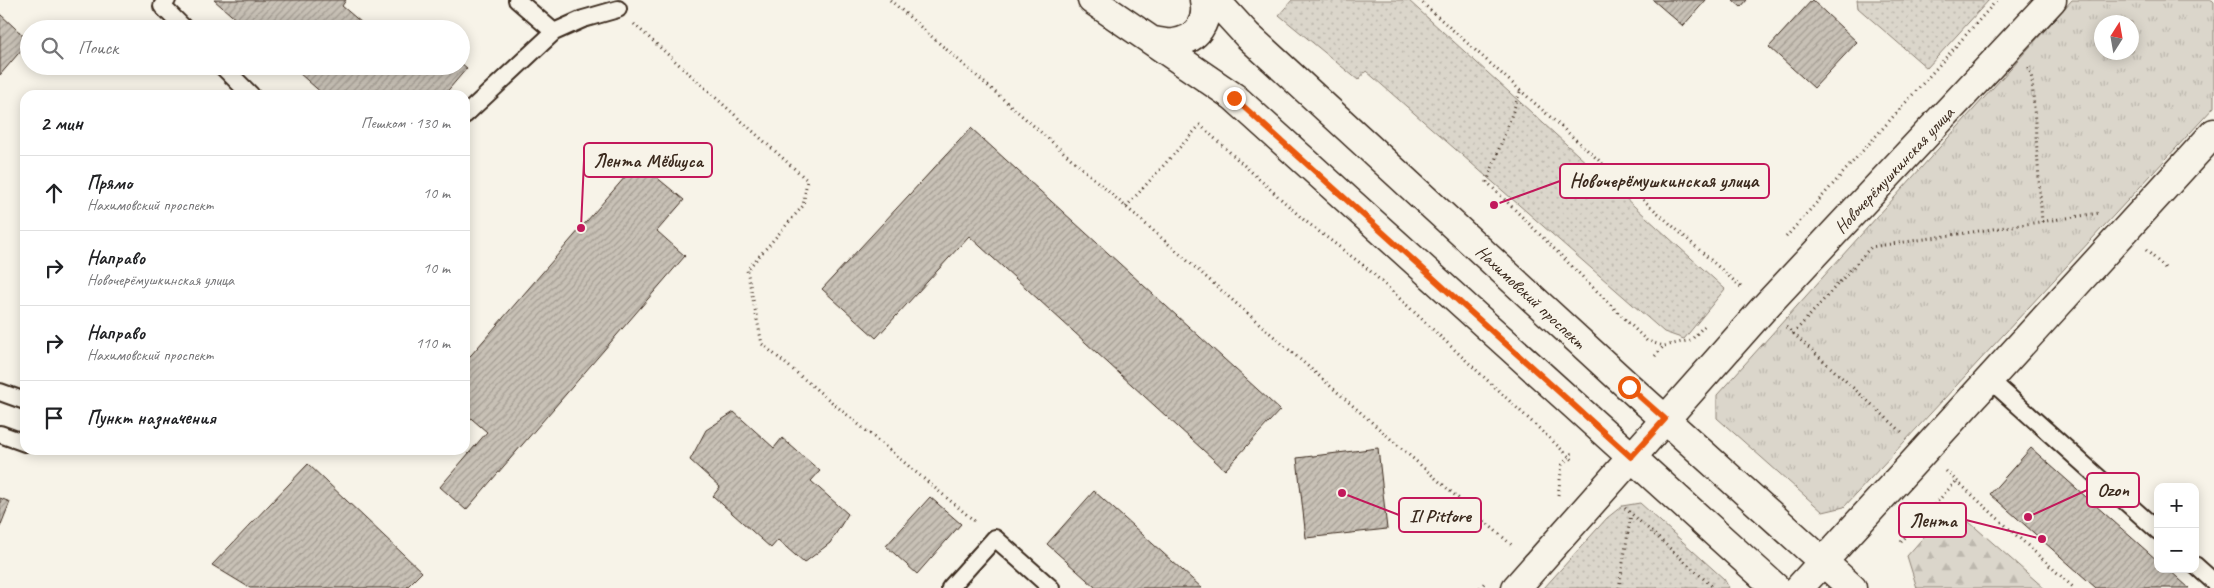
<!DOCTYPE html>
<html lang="ru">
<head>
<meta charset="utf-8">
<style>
	body { margin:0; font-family:Caveat,sans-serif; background:#f6f6f6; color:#202124 }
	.controls { position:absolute; right:15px; bottom:15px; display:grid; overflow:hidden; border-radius:10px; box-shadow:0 2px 12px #0003 }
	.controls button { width:45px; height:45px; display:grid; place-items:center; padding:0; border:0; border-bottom:1px solid #e0e0e0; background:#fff; color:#202124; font:25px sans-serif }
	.compass { position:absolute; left:2094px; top:15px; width:45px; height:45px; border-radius:50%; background:#fff; box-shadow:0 2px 12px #0003; rotate:11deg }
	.stop { position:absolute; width:15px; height:15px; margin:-11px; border:4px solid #ea580c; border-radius:50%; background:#fff }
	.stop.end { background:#ea580c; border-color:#fff; box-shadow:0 1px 5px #0008 }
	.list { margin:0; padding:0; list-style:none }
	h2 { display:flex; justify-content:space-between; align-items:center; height:65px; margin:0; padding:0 20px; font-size:21px }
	h2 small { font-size:16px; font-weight:400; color:#757577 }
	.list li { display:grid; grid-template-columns:32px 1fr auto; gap:15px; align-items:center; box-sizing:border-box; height:75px; padding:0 20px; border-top:1px solid #e0e0e0 }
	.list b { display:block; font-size:19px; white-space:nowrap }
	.list p { margin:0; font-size:16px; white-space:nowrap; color:#757577 }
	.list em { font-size:16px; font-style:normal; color:#757577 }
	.icon { flex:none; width:28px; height:28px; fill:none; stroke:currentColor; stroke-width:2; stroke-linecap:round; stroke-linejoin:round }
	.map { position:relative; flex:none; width:2214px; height:588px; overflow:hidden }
	.search { position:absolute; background:#fff; box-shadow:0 2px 12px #0003; left:20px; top:20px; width:450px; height:55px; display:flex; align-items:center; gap:12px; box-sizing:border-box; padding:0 18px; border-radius:28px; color:#757577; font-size:19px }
	.panel { position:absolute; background:#fff; box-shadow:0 2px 12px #0003; left:20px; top:90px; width:450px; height:365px; border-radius:15px }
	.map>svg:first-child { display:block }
</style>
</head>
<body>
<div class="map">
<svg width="2214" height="588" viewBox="0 0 2214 588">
	<defs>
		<pattern id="grass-dots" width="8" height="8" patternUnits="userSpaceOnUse" patternTransform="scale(1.25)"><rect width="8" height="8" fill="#dbd6cb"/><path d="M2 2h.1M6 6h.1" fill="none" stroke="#bdb8ae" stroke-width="1.8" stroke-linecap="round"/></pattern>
		<pattern id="forest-firs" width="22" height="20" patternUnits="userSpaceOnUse" patternTransform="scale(1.25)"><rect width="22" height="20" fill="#dbd6cb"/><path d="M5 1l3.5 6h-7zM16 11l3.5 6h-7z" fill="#bdb8ae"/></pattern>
		<pattern id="park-tufts" width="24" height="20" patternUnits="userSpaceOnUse" patternTransform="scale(1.25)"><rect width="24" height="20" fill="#dbd6cb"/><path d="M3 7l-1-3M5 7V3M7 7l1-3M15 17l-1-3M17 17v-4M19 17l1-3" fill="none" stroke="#bdb8ae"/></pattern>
		<pattern id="building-hatch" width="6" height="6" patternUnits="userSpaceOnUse" patternTransform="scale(1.25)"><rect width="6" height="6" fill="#c8c1b6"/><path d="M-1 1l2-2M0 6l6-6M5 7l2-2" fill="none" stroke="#a49d93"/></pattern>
	</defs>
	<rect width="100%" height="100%" fill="#f7f3e8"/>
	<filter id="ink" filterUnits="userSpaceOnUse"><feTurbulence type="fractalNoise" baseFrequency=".02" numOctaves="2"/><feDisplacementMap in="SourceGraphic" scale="10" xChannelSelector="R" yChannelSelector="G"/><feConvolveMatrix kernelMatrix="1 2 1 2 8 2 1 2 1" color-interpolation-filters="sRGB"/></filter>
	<g filter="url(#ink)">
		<path fill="url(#grass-dots)" stroke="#8b8074" d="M1292 0H1408L1725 289 1684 339 1664 332 1366 71 1358 80 1279 15Z
			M1857 0H1989L1927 68 1858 8Z
			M1640 503 1724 579 1729 588H1544L1607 518 1622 506Z"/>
		<path fill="url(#forest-firs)" stroke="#8b8074" d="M1951 506 2044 588H1917L1907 556Z"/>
		<path fill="url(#park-tufts)" stroke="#8b8074" fill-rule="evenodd" d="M2072 0H2212L2214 2V107L1844 507 1823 512 1717 418V395ZM2102 22H2132V52H2102Z"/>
		<path fill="url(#building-hatch)" stroke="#3b2a1e" d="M214 0H346L342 6 369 29H247Z
			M1653 0H1706L1683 26Z
			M1733 0H1747L1741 7Z
			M1812 0 1857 42 1814 88 1769 47Z
			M0 14 29 41 0 75Z
			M461 63 467 68 444 95H324L291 66H461Z
			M971 128 1280 410 1225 470 969 236 876 338 822 289Z
			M638 162 684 200 657 231 685 256 466 510 440 487 487 432 465 413V362Z
			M734 412 774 448 782 438 820 471 811 481 848 514 830 543 804 563 778 540 771 548 713 496 720 487 690 460 706 430Z
			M1378 448 1387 529 1306 538 1297 458Z
			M2031 448 2158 561V569H2168L2189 588H2096L1990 494Z
			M308 464 422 572 406 588H250L212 565Z
			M1094 491 1202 588H1096L1047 544Z
			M930 497 961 524 917 574 886 546Z
			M0 498 10 502 0 527Z"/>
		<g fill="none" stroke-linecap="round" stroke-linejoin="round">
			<g stroke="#3b2a1e" stroke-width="20">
				<path id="service" d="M167 0 162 6 185 29
					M517 0 554 32
					M222 66 251 95
					M465 115 554 32 583 19 618 9
					M1989 379 2158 531
					M0 392 25 401
					M0 434 25 443
					M2195 565 2214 582
					M950 588 995 538 1051 588"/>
			</g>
			<g stroke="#3b2a1e" stroke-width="31">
				<path id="tertiary" d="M1516 588 1764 308 2052 0
					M1799 588 2214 133"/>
			</g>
			<g stroke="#3b2a1e" stroke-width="31">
				<path id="secondary" d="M1092 0 1234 97 1776 588
					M1215 0 1247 35 1629 387 1852 588
					M1154 41C1160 42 1168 44 1174 43 1197 40 1209 22 1204 0"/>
			</g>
			<path stroke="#3b2a1e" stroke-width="3" stroke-dasharray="1 4" stroke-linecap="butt" d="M890 0 1514 547
				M1419 0 1741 287
				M634 24 807 180 803 206 747 270 762 344 977 523
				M2029 67 2032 79 2042 222
				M1520 92 1487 182 1647 341 1664 346 1691 340 1706 324
				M1126 207 1200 125 1304 220 1368 269 1575 462
				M1786 237 1997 0
				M2146 250 2165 268
				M1786 327 1902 432
				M1793 334 1871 247 2100 213
				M1655 356 1664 346
				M1946 471 2074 588
				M1558 495 1562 465 1572 453
				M1625 508 1714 588
				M1901 542 1957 480
				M1480 588 1486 581
				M1619 588 1631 514"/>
			<use href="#service" stroke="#f7f3e8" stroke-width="16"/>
			<use href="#tertiary" stroke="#f7f3e8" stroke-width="28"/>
			<use href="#secondary" stroke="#f7f3e8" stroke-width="28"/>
		</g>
	</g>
	<g fill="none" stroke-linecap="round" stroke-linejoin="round" filter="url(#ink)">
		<path stroke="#ea580c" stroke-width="6" d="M1234 98 1631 457 1665 419 1629 387"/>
	</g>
	<g text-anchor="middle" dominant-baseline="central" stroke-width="4" stroke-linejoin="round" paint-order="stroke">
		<g font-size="18" fill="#3b2a1e" stroke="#f7f3e8">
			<text transform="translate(1894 170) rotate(-47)">Новочерёмушкинская улица</text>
			<text transform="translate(1531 297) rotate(43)">Нахимовский проспект</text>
		</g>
	</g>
	<path fill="none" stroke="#c2185b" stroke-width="2" d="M581 228L584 160M1494 205L1560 181M2028 517L2087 490M1342 493L1399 515M2042 539L1966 520"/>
	<g fill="#c2185b" stroke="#f7f3e8" stroke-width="2">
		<circle cx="581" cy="228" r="5"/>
		<circle cx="1494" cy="205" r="5"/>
		<circle cx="2028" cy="517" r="5"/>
		<circle cx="1342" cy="493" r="5"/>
		<circle cx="2042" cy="539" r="5"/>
	</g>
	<g fill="#f7f3e8" stroke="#c2185b" stroke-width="2">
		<rect x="584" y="143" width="128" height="34" rx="5"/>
		<rect x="1560" y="164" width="209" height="34" rx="5"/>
		<rect x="2087" y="473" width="52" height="34" rx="5"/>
		<rect x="1399" y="498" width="82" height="34" rx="5"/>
		<rect x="1899" y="503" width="67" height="34" rx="5"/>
	</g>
	<g font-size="19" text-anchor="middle" font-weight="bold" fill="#3b2a1e">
		<text x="648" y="167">Лента Мёбиуса</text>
		<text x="1664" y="187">Новочерёмушкинская улица</text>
		<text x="2113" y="496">Ozon</text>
		<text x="1440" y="522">Il Pittore</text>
		<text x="1933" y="527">Лента</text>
	</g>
</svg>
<div class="controls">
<button>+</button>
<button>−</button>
</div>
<svg class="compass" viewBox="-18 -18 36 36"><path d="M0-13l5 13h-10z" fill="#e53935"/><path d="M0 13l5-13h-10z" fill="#757577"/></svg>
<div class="stop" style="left:1629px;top:387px"></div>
<div class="stop end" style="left:1234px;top:98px"></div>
<div class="search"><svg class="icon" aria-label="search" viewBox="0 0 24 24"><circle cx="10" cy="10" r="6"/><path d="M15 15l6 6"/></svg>Поиск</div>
<section class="panel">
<h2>2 мин<small>Пешком · 130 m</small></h2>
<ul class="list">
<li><svg class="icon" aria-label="ahead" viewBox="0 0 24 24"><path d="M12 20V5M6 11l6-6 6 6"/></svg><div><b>Прямо</b><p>Нахимовский проспект</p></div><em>10 m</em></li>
<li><svg class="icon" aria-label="right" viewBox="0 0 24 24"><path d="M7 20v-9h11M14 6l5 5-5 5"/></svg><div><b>Направо</b><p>Новочерёмушкинская улица</p></div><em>10 m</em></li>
<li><svg class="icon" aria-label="right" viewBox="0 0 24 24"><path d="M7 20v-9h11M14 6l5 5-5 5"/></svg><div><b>Направо</b><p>Нахимовский проспект</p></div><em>110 m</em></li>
<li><svg class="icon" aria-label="arrive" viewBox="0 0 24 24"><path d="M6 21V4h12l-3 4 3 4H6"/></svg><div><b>Пункт назначения</b></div></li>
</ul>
</section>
</div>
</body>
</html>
